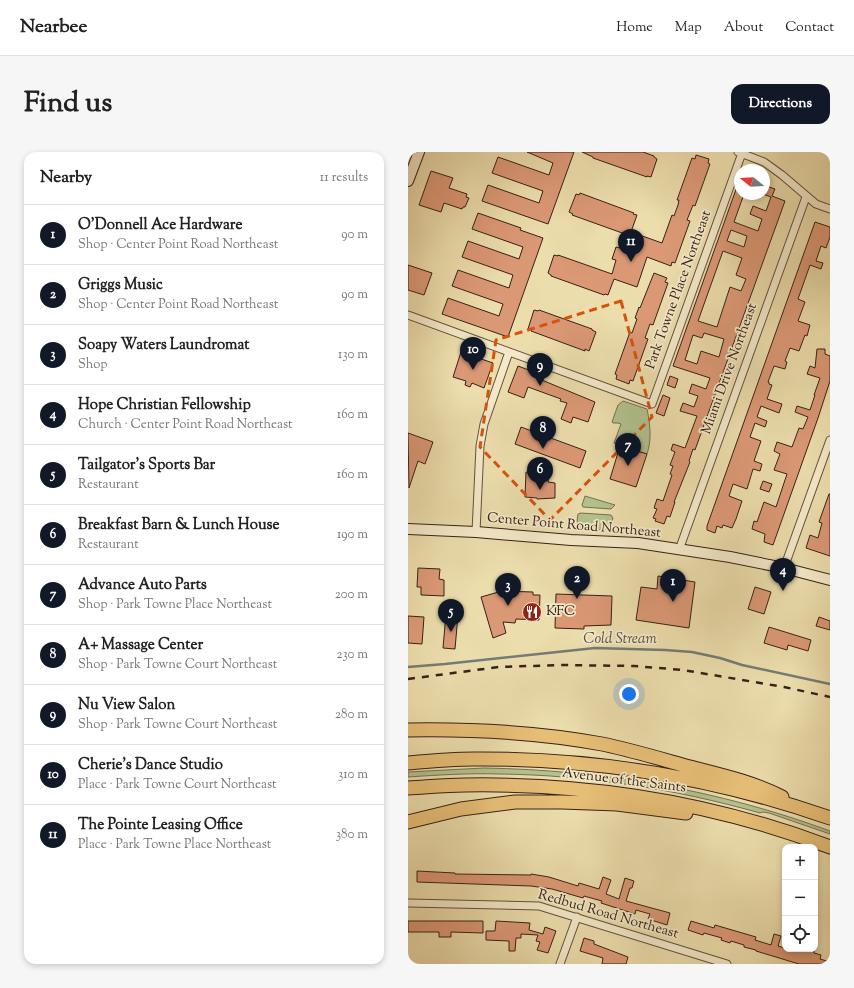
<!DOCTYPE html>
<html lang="en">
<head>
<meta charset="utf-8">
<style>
	body { margin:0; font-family:"Sorts Mill Goudy",serif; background:#f6f6f6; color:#222 }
	.controls { position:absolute; right:12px; bottom:12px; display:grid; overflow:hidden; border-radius:8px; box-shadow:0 2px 6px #0003 }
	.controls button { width:36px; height:36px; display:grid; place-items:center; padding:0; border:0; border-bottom:1px solid #e0e0e0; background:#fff; color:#222; font:20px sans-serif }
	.compass { position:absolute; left:326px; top:12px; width:36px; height:36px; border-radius:50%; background:#fff; box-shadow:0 2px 6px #0003; rotate:288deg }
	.you { position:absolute; left:221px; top:542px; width:14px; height:14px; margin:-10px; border:3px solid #fff; border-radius:50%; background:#1a73e8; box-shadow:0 0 0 6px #1a73e833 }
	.badge { display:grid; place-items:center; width:26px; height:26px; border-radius:50%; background:#111827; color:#fff; font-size:13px; font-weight:700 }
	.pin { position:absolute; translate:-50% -33px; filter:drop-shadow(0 1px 2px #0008) }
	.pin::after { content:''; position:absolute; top:21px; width:14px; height:12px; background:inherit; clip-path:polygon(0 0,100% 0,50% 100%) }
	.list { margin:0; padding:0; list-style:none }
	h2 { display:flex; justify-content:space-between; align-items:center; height:52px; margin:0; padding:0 16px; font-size:17px }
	h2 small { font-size:13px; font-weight:400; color:#767676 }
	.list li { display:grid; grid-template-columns:26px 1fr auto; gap:12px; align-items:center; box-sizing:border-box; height:60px; padding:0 16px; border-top:1px solid #e0e0e0 }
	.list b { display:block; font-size:15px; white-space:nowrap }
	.list p { margin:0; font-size:13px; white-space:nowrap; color:#767676 }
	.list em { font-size:13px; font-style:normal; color:#767676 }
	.icon { flex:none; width:22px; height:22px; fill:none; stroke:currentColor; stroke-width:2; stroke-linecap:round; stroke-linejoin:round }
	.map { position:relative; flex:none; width:422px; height:812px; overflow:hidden; border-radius:12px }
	header { display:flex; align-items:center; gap:24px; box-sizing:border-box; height:56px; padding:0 20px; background:#fff; border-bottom:1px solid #e0e0e0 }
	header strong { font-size:19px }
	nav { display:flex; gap:22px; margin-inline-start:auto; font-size:14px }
	.intro { display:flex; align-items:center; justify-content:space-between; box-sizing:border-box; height:96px; padding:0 24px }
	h1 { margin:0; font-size:28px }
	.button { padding:10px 18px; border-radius:12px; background:#111827; color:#fff; font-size:14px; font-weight:700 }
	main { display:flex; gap:24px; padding:0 24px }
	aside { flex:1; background:#fff; border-radius:12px; box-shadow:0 2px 6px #0003 }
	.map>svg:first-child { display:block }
</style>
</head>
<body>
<header>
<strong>Nearbee</strong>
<nav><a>Home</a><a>Map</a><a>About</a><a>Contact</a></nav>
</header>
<div class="intro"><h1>Find us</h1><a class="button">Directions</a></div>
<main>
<aside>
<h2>Nearby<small>11 results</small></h2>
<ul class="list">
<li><span class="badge">1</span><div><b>O'Donnell Ace Hardware</b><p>Shop · Center Point Road Northeast</p></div><em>90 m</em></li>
<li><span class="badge">2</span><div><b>Griggs Music</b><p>Shop · Center Point Road Northeast</p></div><em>90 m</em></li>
<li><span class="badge">3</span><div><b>Soapy Waters Laundromat</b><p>Shop</p></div><em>130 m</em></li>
<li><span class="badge">4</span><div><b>Hope Christian Fellowship</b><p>Church · Center Point Road Northeast</p></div><em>160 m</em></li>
<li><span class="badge">5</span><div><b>Tailgator's Sports Bar</b><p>Restaurant</p></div><em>160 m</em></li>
<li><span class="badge">6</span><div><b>Breakfast Barn &amp; Lunch House</b><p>Restaurant</p></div><em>190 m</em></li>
<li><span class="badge">7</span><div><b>Advance Auto Parts</b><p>Shop · Park Towne Place Northeast</p></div><em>200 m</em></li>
<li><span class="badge">8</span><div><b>A+ Massage Center</b><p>Shop · Park Towne Court Northeast</p></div><em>230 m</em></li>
<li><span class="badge">9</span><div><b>Nu View Salon</b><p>Shop · Park Towne Court Northeast</p></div><em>280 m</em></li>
<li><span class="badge">10</span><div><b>Cherie's Dance Studio</b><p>Place · Park Towne Court Northeast</p></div><em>310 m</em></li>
<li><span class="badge">11</span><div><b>The Pointe Leasing Office</b><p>Place · Park Towne Place Northeast</p></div><em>380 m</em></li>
</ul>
</aside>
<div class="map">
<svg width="422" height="812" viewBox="0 0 422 812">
	<rect width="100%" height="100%" fill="#ecddac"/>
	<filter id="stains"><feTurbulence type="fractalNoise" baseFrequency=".005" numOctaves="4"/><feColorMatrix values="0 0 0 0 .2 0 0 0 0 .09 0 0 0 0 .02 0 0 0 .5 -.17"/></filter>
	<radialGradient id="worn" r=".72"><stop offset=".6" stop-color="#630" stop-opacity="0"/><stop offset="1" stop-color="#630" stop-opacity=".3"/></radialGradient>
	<path fill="#b2c28e" stroke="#757152" d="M215 249 239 257C242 271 244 288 239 302L206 291 213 272 210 271H205L204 270 210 253Z
		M177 344 207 353 203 357 175 355 174 353Z
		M173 361 203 363 205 366C201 379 196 380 184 376V378C176 377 171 377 169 369L170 362Z
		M76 616C195 618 311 638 422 679V682L361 661 355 660 352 661C267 637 179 623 91 622 61 621 30 623 0 625V620Z"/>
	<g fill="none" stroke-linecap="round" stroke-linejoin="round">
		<path stroke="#747c75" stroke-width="2.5" d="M0 515 37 512 187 496 257 498 284 500 312 506 334 513 422 532"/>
	</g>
	<path fill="#db9875" stroke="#382016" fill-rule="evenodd" d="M119 0H166L140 72 74 49 80 33 131 51 135 39 84 21 90 5 141 23 145 11Z
		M174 0H235L246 4V5L249 7 243 25 239 24V25L185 6V5Z
		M288 3 301 7 300 11 302 12 287 54 285 53 279 68 282 69 267 111 264 110 263 114 239 105 229 135 206 127 200 143 197 142 196 143 143 124V123L140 121 146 103 150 104V103L204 122 208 108 204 107 208 95 212 96 217 82 164 63 165 62 161 60 168 42 171 43 172 41 226 61 225 62 229 63 223 80 254 91 264 63 266 64 270 53 271 48H269L284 6 287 7Z
		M23 19 45 26 41 36 59 42 58 45 61 46 57 55H55L54 57 36 51 33 60 11 53Z
		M331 29 332 42H336L326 70 350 79 354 67 342 62 345 54 358 59 363 45 355 42 358 34 367 37 364 44 377 49 287 298 285 297 281 309 282 310 266 350H267L262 365 259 364 256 372 247 369 248 367 245 366 249 357 246 356 249 347 255 349 264 323 262 322 265 314 262 313 267 300 263 298 265 292 277 296 289 264 272 259 275 251 286 255 290 244 281 241 284 232 298 237 302 226 265 214ZM323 78 339 84 336 95 319 89ZM315 99 334 106 328 123 338 127 333 139 322 135 309 175 290 169ZM296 181 316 187 311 205 293 199 289 212 277 208 285 183 294 186Z
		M70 61 113 76 112 78 135 86 100 185 34 162 40 146 91 164 95 152 44 134 50 118 101 136 105 123 54 105 60 89 111 107 115 95 64 77Z
		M407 70 422 75V85L418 96 413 94 408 109 415 111 413 117 402 113 390 147 397 150 390 169 402 173 399 184 397 183 391 199 382 196 377 209 379 210 377 217 366 214 360 230H361V232L364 233 359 247 374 252 371 261 353 254 349 265 359 269 357 275 347 271 342 285 353 289 346 309 354 312 352 319 345 317 339 337 325 332 321 344 334 349 328 367 324 376 315 373 314 376 309 374 307 381 299 378V374Z
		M0 113 24 121 16 143 0 138Z
		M246 121 259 126 257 130 260 131 245 173 242 172 237 186 240 187 225 229 222 228 221 232 208 227 209 223 207 222 222 180 224 181 229 167 227 166 231 155 232 156Z
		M126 158 130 159 131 158 184 177V178L188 180 181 199 177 197V199L123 179 124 178 120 177Z
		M409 197H417V202L422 204V229L410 266 365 393 356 390 357 382 344 377 346 369 349 370 356 350 368 355 379 322 366 318 372 302 366 299 369 290 384 295 391 276 395 277 400 265 387 260 389 254 402 258 407 243H406L412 226 399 222 402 214 407 216Z
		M53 200 85 211 76 236 64 231 62 235 57 233 58 229 45 225Z
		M110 214 126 220 124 224 187 250 180 270 165 265 163 271 153 267 159 251 152 249 153 247 120 235 116 246 100 240Z
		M262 224 270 227 267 236 259 233Z
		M255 243 262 246 256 264 248 261Z
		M113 275 178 299 172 316 107 292Z
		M0 281 25 290 17 312 10 309 1 336Z
		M212 294 239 302 228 335 202 327Z
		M118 320 131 321V324H141L140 330 147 331V346L129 347V346L117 345Z
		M355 329 364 332 361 340 352 337Z
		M421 342H422V404L398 396 402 383 410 386 414 371 411 370Z
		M10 416 32 417 31 427 36 428V444L13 443V435H9Z
		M250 424 287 430 281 476 228 468 233 435 249 437Z
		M347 435 363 440 356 462 340 457Z
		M94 439 125 440V443H132L131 468 108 467 107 471 95 470 98 481 85 486 73 445Z
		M148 442 204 444 203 473 176 474V477L147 476Z
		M38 462 50 463 47 497 35 496Z
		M0 464 16 465 14 492 0 491Z
		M411 465 422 469V478L408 474Z
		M361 475 403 488 400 499 380 493 379 498 356 491Z
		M9 719 47 721V722L123 723V722L141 725 170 734 171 731 191 737 195 725 203 728 198 742 211 747 217 726 226 729 224 736H222L218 749 262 761 259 773 240 767 242 762 228 758 227 762 193 751 194 749 176 744 175 746 144 737 123 734 9 730Z
		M0 769H75V781L43 780V785H31V780H0Z
		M88 769 122 771 121 778 135 782 137 775 148 779 140 801 129 798 132 790 128 789 130 783 113 782V786H108L107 799H101V789L78 788V779H87Z
		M283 769 306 776 307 773 348 785 347 788 363 793 366 782 373 784 370 794 386 799V797H400L406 799V801L413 803 412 807 422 810V812H391L348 799V798L336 795V793L323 789 322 791 313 788 314 786 296 781 295 783 280 778Z
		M176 786 186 789V792L220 805 218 812H194L195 806 172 799Z"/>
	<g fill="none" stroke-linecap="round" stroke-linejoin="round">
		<g stroke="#654f3c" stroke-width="9">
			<path id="street" d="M330 0 356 10 374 23 408 52 422 57
				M0 163 244 252 334 1
				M68 380 72 294 76 272 101 200
				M271 398 398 45
				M376 416 422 288
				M0 751 131 754 319 812
				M152 812 169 765"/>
		</g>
		<g stroke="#382016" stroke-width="12">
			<path id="secondary" d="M0 29 11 0
				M0 377 68 380 163 388 230 391 322 405 376 416 422 428"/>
		</g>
		<g stroke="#382016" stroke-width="15">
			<path id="highway" d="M0 578C65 577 130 580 194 592 223 598 253 607 282 615 313 623 345 630 374 645
				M0 611C22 609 44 607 66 607 188 606 307 626 422 666
				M0 636C19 635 38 633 57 633 181 631 306 651 422 695
				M0 670 53 657 107 650H154L209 652 278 661"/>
		</g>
		<use href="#street" stroke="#f3e9c9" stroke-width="7"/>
		<use href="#secondary" stroke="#f3e9c9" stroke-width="10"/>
		<use href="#highway" stroke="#e6be76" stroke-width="13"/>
		<path stroke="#382016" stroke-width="2.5" stroke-dasharray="7 7" stroke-linecap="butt" d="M0 527 91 515 153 513 226 514 275 518 376 535 422 545"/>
	</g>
	<path fill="none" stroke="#d6530d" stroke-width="3" stroke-dasharray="8 5" stroke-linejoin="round" d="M213 149 244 265 142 368 72 295 88 188Z"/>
	<defs>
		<g id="restaurant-disc" transform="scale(1)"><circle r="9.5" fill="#8f2418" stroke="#f3e9c9"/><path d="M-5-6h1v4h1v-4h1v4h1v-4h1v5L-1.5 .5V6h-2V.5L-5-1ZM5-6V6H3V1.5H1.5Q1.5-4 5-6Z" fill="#fff"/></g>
	</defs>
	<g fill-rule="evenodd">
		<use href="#restaurant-disc" x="124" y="460"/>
	</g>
	<g text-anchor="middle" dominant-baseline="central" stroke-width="3.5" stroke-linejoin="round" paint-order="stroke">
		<g font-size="14" fill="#382016" stroke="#f3e9c9">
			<text transform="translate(271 138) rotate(-70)">Park Towne Place Northeast</text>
			<text transform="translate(322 217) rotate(-70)">Miami Drive Northeast</text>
			<text transform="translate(166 374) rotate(5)">Center Point Road Northeast</text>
			<text transform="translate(216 629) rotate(7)">Avenue of the Saints</text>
			<text transform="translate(200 763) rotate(16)">Redbud Road Northeast</text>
		</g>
		<g font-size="14" fill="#382016" stroke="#f3e9c9" text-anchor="start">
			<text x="138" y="460">KFC</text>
		</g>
		<g font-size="15" font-style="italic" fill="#564e45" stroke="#f3e9c9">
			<text x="212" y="487">Cold Stream</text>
		</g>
	</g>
	<rect width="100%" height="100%" filter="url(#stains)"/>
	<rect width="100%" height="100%" fill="url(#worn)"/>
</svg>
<div class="controls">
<button>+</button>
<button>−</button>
<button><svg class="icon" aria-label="locate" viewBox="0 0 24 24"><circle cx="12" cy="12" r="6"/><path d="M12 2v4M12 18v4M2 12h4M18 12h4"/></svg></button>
</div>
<svg class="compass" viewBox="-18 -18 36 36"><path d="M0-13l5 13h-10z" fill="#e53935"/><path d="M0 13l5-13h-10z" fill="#767676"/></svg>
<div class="you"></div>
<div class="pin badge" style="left:265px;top:450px">1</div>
<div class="pin badge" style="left:169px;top:447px">2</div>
<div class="pin badge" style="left:100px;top:454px">3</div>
<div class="pin badge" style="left:375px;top:439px">4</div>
<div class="pin badge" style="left:43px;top:480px">5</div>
<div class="pin badge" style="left:132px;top:338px">6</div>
<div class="pin badge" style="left:220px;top:314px">7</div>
<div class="pin badge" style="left:135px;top:297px">8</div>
<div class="pin badge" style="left:132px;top:234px">9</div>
<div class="pin badge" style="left:65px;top:218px">10</div>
<div class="pin badge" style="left:223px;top:110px">11</div>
</div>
</main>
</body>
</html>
